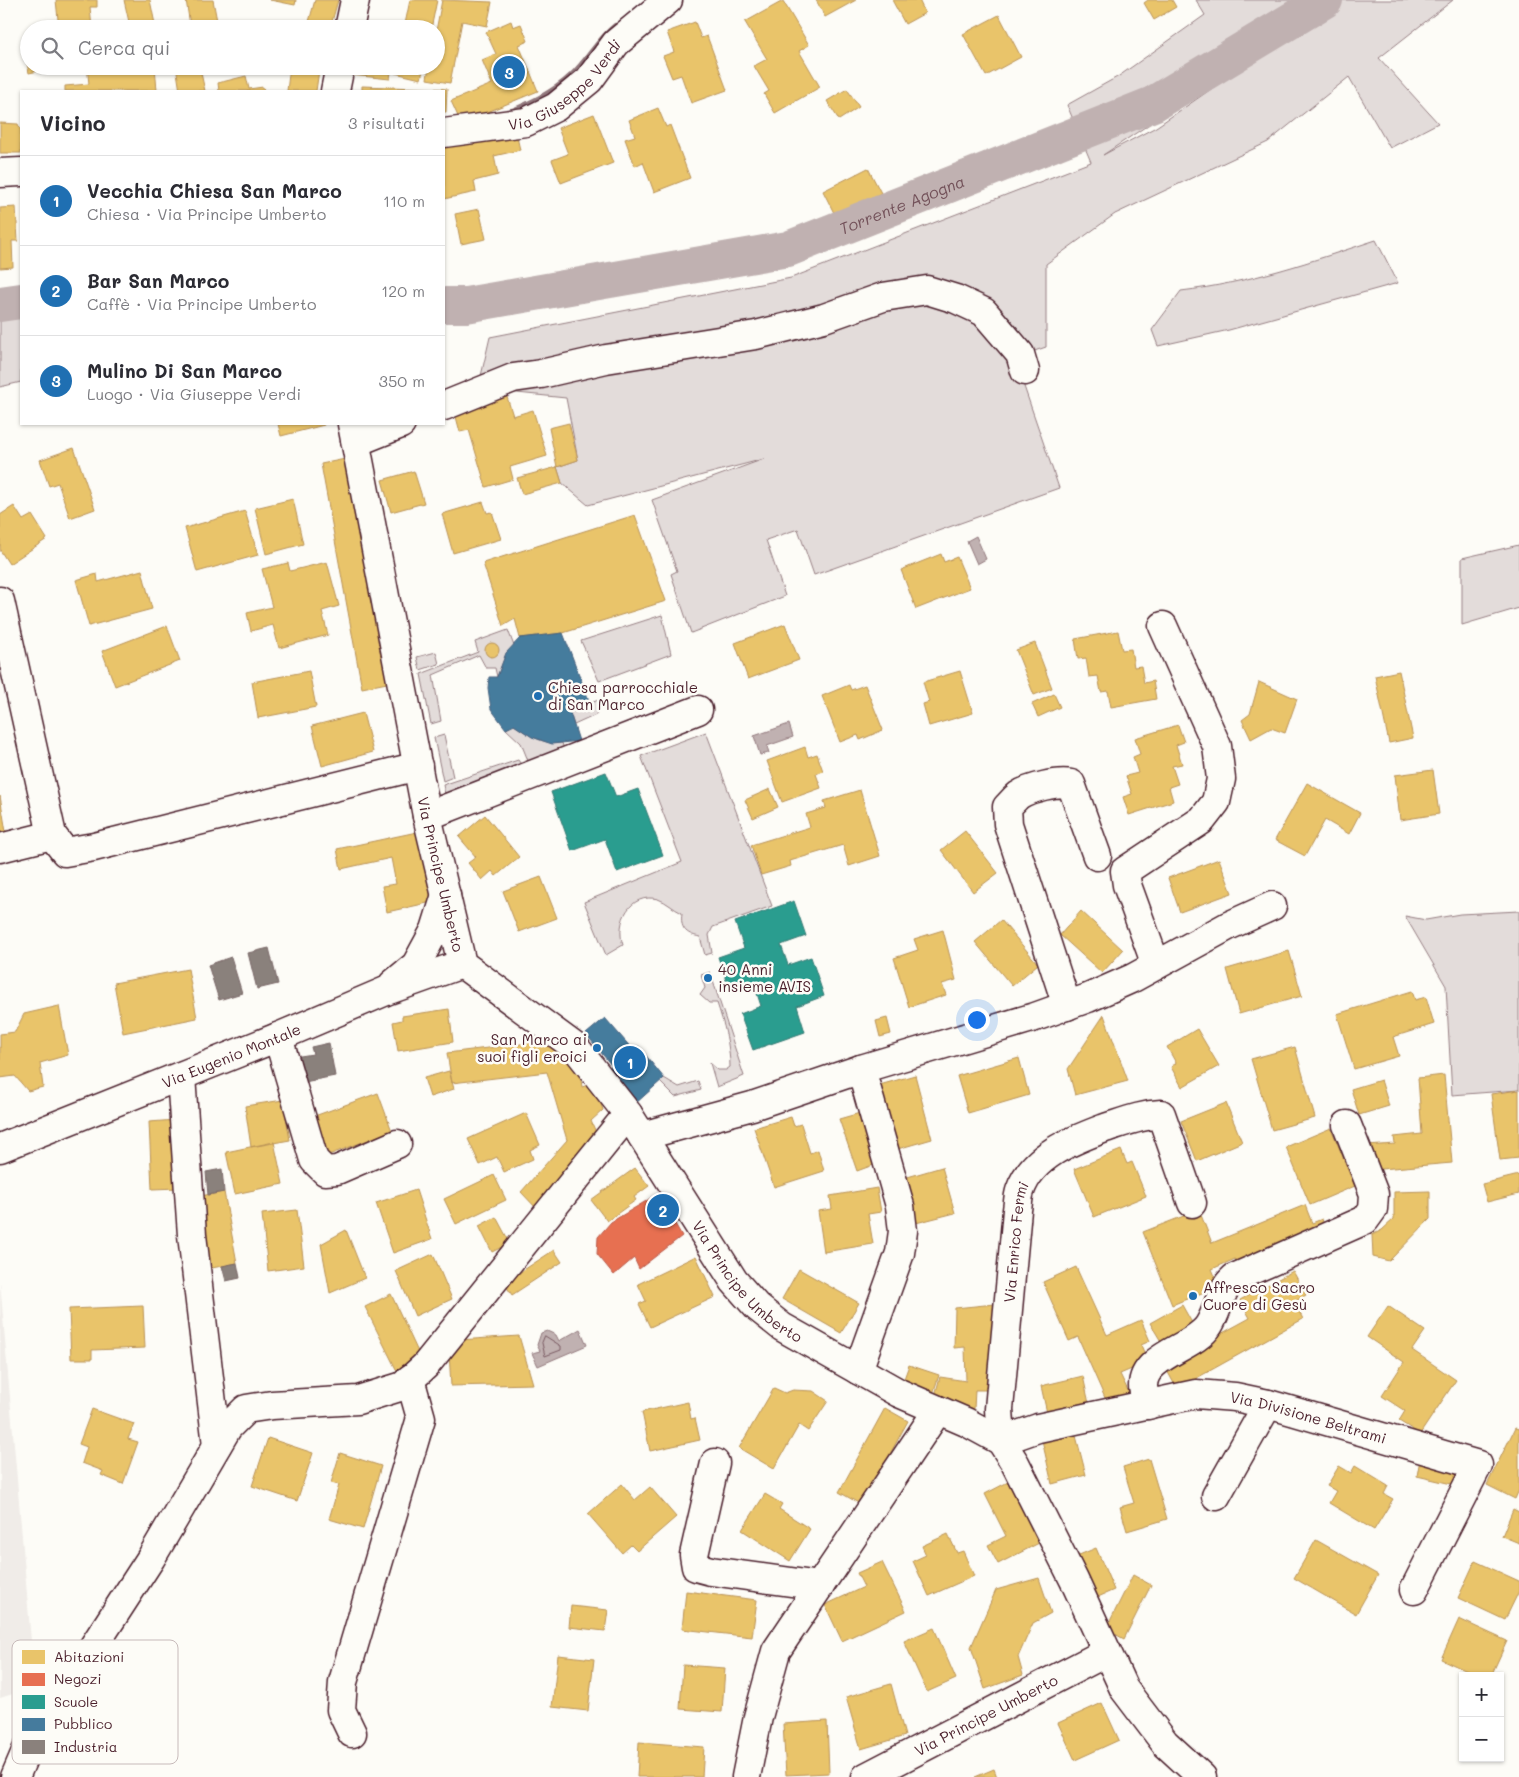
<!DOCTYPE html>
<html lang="it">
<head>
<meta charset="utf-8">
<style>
	body { margin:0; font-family:Mali,sans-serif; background:#f7f7f7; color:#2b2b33 }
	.controls { position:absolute; right:15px; bottom:15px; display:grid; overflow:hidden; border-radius:0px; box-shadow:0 1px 4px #0004 }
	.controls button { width:45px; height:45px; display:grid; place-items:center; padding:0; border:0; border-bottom:1px solid #e1e1e2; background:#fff; color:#2b2b33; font:25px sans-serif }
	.you { position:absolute; left:976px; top:1019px; width:18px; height:18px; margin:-12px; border:4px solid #fff; border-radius:50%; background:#1a73e8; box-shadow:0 0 0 8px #1a73e833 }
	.badge { display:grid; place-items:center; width:32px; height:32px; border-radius:50%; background:#1f6fb2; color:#fff; font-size:16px; font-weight:700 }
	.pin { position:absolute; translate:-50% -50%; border:2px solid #fff; box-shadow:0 1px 5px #0006 }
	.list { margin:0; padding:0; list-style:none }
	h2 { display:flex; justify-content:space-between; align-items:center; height:65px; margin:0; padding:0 20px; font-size:21px }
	h2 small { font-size:16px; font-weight:400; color:#7c7c81 }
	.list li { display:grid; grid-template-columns:32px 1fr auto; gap:15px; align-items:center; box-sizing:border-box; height:90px; padding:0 20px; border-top:1px solid #e1e1e2 }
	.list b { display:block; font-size:19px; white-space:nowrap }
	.list p { margin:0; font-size:16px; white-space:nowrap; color:#7c7c81 }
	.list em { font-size:16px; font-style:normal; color:#7c7c81 }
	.icon { flex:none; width:28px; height:28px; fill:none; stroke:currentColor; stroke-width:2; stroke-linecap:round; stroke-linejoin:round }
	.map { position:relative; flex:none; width:1519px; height:1777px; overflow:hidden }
	.search { position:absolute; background:#fff; box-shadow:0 1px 4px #0004; left:20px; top:20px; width:425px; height:55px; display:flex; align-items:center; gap:12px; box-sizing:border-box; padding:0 18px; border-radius:28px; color:#7c7c81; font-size:19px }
	.panel { position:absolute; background:#fff; box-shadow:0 1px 4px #0004; left:20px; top:90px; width:425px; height:335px; border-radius:0px }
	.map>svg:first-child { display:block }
</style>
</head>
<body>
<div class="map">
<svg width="1519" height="1777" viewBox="0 0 1519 1777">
	<rect width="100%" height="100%" fill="#fdfcf7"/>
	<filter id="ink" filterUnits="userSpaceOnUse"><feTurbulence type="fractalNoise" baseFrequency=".02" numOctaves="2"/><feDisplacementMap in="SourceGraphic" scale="10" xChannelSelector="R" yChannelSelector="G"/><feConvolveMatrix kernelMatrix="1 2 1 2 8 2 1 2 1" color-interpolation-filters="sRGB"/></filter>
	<g filter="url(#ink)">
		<path fill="#f0ece8" d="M0 1282 35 1687 0 1698Z"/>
		<path fill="#e3dcda" stroke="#967e82" d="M1196 0H1336L1103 155 1156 127 1341 0H1453L1379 58 1438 123 1390 148 1349 77 1268 142 1115 214 1046 264V347L1023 355 1018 369 1059 488 814 575 798 529 766 540 785 596 691 633 671 574 677 571 652 500 764 459 588 505 562 483 557 467 578 460 566 398 478 389 490 337 791 278 1091 162 1067 105 1119 76 1205 15Z
			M1376 240 1398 283 1229 330 1158 346 1152 330 1181 291C1249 283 1312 261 1376 240Z
			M21 317V382L0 387V320Z
			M1519 545V608L1462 625V558Z
			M662 615 671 654 599 681 581 641Z
			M508 630 514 646 506 654 497 677 495 668H486L479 655 433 675 441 721 431 724 421 674 478 652 475 642Z
			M436 652 439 664 420 670 417 657Z
			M599 700 600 704 596 715 574 725 569 710Z
			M514 725C529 735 543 745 562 743L566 755 531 768 521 743 506 729Z
			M706 732 772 906 713 927 709 935 712 953 705 955 700 937C685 934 680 928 682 913 673 909 667 902 658 899 630 892 615 922 623 945L606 955 584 902 682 862 641 756Z
			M444 735 453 777 443 781 434 738Z
			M518 760 525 770 446 798 443 785Z
			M1519 911V1090L1452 1095 1446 986 1405 916 1426 920 1460 914Z
			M710 972 744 1076 717 1087 710 1063 718 1070H726L730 1067C730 1045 724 1024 717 1003H709L700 995 705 988 701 975Z
			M664 1078 679 1087 698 1081 701 1090 675 1097 659 1081Z"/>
		<path fill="#c0b1b1" stroke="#91777b" d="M976 536 986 559 977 564 967 541Z
			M789 724 793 737 767 746 769 753 760 755 754 736Z
			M580 1329 587 1345 538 1366 532 1353 540 1351 537 1345 541 1333 547 1331 556 1335 559 1341Z"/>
		<path fill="#e9c46a" stroke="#b99257" d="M56 0H97V7H90L92 29H59Z
			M124 0H150L156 29H123L122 24 129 22Z
			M186 0H213L217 21 194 26 195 29H173L190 25Z
			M270 0H296L295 5Z
			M315 0H338L330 29H307Z
			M410 0H437L431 29H404Z
			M442 0 492 2 487 26 462 21 450 83 427 79 429 66H436V31Z
			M816 0H856L825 17Z
			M892 0H919L925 13 905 24Z
			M1148 0H1172L1176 7 1154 20 1144 3Z
			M783 1 809 45 799 51 820 87 775 113 764 94 769 91 754 66 767 59 745 22Z
			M999 15 1021 57 986 76 963 34Z
			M256 21H281V29H256Z
			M511 21 513 27 521 24 528 41 519 45 538 91 461 123 451 101 492 84 482 60 496 54 486 32Z
			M695 22 701 38 707 36 727 90 691 103 681 75 672 78 663 56 674 52 667 32Z
			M29 46V66H43V70L29 73 24 48Z
			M87 66H155L157 91H65V86L89 84Z
			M176 66H228L229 68 201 73 205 91H180Z
			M290 66 319 70 316 91H287Z
			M352 66H392L390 79 351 75Z
			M396 66H424L421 79 395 73Z
			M246 76 249 89 263 87 264 91H219L218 83Z
			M362 86 447 89 446 112H444V91H362Z
			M847 89 859 107 839 120 827 101Z
			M658 108 666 127 670 125 690 178 654 192 643 162 635 166 625 139 635 136 629 120Z
			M594 114 613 163 561 183 552 160 568 154 558 128Z
			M0 123 18 124 21 131V153H0Z
			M515 128 520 150 494 156 498 175 474 181 476 192 444 199V144Z
			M868 168 881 193 836 217 823 191Z
			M16 207 18 241H12L13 267 0 268V208Z
			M479 209 486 239 461 244 455 214Z
			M507 397 513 416 533 410 547 456 510 467 513 479 486 487 469 430 460 432 455 413Z
			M569 423 578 460 557 467 549 428Z
			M278 424H324V425L281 436Z
			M74 448 95 509 70 518 58 483 49 486 40 460Z
			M350 458 392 682 362 688 321 464Z
			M557 467 562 483 522 494 517 478Z
			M414 471 424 503 391 512 382 480Z
			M293 499 303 544 266 554 255 508Z
			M483 502 487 513 492 512 501 539 453 553 442 514Z
			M14 506 23 520 32 515 47 539 9 564 0 550V515Z
			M245 511 258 555 197 572 185 528Z
			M635 515 666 601 563 633 520 638 515 619 503 626 483 563Z
			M941 554 944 562 957 557 970 588 916 609 901 570Z
			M327 562 339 606 322 611 328 635 279 648 273 625 251 631 247 613 272 607 262 569 288 563 290 571Z
			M142 570 152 609 89 626 76 580 97 574 98 582Z
			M785 624 799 660 748 679 735 643Z
			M167 626 180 661 115 686 102 651Z
			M1118 631 1122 650 1131 649 1134 667 1141 666 1144 683 1153 681 1156 699 1111 707 1108 691 1101 692 1098 676 1089 677 1086 658 1078 659 1075 639Z
			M1035 643 1052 688 1034 695 1016 650Z
			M485 650a7 7 0 1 1 14 0a7 7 0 1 1-14 0Z
			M309 671 316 707 258 718 252 682Z
			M960 671 973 713 929 726 923 704 929 702 923 682Z
			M1399 671 1413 738 1389 743 1375 676Z
			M1259 682 1297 699 1285 733 1271 728 1251 739 1242 720 1250 714Z
			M849 685 851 690 865 685 883 730 860 740 858 735 840 742 822 696Z
			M1054 694 1060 707 1038 717 1032 704Z
			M363 713 373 752 322 766 312 726Z
			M1178 725 1184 742 1176 745 1182 764 1172 766 1178 784 1169 787 1173 801 1129 815 1123 797 1132 794 1126 776 1138 773 1133 757 1140 754 1135 738Z
			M805 747 808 757 817 754 823 771 816 774 821 788 782 802 767 761Z
			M1433 770 1439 814 1400 820 1395 775Z
			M1307 783 1360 813 1349 834 1325 820 1305 856 1275 840Z
			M770 789 778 807 753 818 745 800Z
			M860 790 880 856 849 866 843 845 790 861 791 866 761 875 751 845 810 827 806 814 826 808 824 801Z
			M0 796 6 832 0 833Z
			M485 815 519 857 496 876 492 871 482 880 468 863 476 857 459 837Z
			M965 831 998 873 973 892 941 850Z
			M417 832 432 902 387 912 382 886 396 884 391 858 341 869 337 849Z
			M1219 859 1232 893 1180 912 1168 878Z
			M541 877 557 918 519 932 503 891Z
			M1081 911 1123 950 1102 973 1060 935Z
			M1001 920 1038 964 1012 986 975 942Z
			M943 930 956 980 942 984 946 995 909 1007 894 958 918 950 914 939Z
			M1289 951 1302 996 1239 1014 1227 969Z
			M188 969 197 1018 123 1033 114 983Z
			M1412 991 1415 1000 1426 997 1434 1024 1393 1037 1399 1056 1354 1069 1337 1014Z
			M59 1006 68 1055 40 1063 43 1087 28 1091 15 1076 0 1078V1034L15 1032 24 1014Z
			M449 1009 453 1042 398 1051 393 1022 402 1020V1016Z
			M1104 1015 1128 1081 1075 1095 1068 1069Z
			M887 1018 891 1034 880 1037 876 1021Z
			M1197 1029 1219 1066 1182 1087 1171 1067 1176 1063 1167 1047Z
			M553 1040 579 1066 582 1087 594 1083 603 1110 591 1121 599 1139 538 1210 521 1192 567 1140 547 1072 452 1083 447 1053Z
			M1295 1047 1315 1118 1272 1130 1251 1059Z
			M1019 1058 1029 1095 968 1113 957 1076Z
			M449 1071 454 1089 430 1097 424 1078Z
			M915 1075 932 1139 894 1150 876 1086Z
			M1444 1075 1452 1163 1369 1170 1367 1146 1395 1144 1394 1137 1422 1134 1418 1078Z
			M1381 1080 1389 1106 1359 1115 1351 1089Z
			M1519 1090V1158L1500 1160 1491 1094Z
			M378 1093 392 1131 323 1157 309 1118Z
			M283 1100 290 1140 251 1147 245 1106Z
			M1226 1103 1242 1142 1197 1161 1181 1121Z
			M526 1113 540 1145 530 1150 533 1159 504 1172 497 1157 480 1165 468 1139Z
			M860 1113 876 1164 857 1171 839 1119Z
			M791 1117 794 1126 801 1124 810 1153 818 1150 824 1171 774 1187 754 1128Z
			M176 1120 179 1188 152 1189 149 1122Z
			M1331 1128 1355 1186 1310 1205 1286 1147Z
			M274 1142 283 1184 235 1194 226 1152Z
			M1121 1150 1127 1164 1132 1162 1146 1196 1094 1217 1074 1169Z
			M942 1167 955 1213 916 1223 904 1178Z
			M635 1168 649 1186 634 1197 636 1200 607 1221 591 1200Z
			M494 1175 506 1200 456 1224 444 1199Z
			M1519 1175V1194L1487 1202 1482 1184Z
			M877 1188 881 1212 868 1214 873 1244 824 1252 818 1211 832 1209 830 1196Z
			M416 1190 432 1239 393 1253 376 1203Z
			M1430 1191V1219L1389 1261 1373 1257 1372 1235 1382 1230 1394 1219V1192Z
			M224 1192 237 1263 207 1269 194 1197Z
			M1305 1205 1312 1223 1322 1219 1326 1231 1237 1265 1235 1259 1212 1269 1219 1286 1172 1305 1143 1232 1199 1210 1212 1243Z
			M297 1210 304 1266 268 1271 262 1214Z
			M496 1217 510 1243 492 1252 479 1226Z
			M346 1230 365 1278 330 1293 321 1244Z
			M554 1250 562 1262 512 1295 504 1283Z
			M433 1254 452 1299 415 1316 396 1271Z
			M696 1256 715 1297 650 1327 639 1304 646 1301 638 1284Z
			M1076 1267 1107 1335 1141 1320 1150 1341 1141 1345 1148 1362 1120 1374 1131 1397 1109 1407 1078 1337 1069 1341 1043 1282Z
			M799 1269 859 1303 841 1333 782 1299Z
			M1293 1271 1306 1295 1294 1302 1303 1319 1177 1389 1164 1365 1250 1318 1240 1300Z
			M391 1294 418 1352 399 1375 365 1307Z
			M995 1304 996 1390H975L974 1409 933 1403 940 1377 966 1381 965 1347 954 1348 955 1308Z
			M1182 1305 1196 1330 1165 1348 1150 1323Z
			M143 1306 145 1348 92 1350V1359H71L69 1309Z
			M1388 1306 1425 1331 1412 1350 1456 1380 1420 1434 1399 1421 1405 1411 1382 1396 1404 1362 1367 1337Z
			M519 1336 533 1384 451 1386 449 1352 459 1340Z
			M909 1365 939 1375 932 1397 901 1387Z
			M1083 1376 1091 1413 1049 1422 1041 1386Z
			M774 1388 785 1393 793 1390 813 1391 828 1401 808 1431 799 1425 774 1469 739 1448Z
			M688 1402 691 1419 695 1418 700 1440 650 1451 642 1412Z
			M885 1408 908 1421 862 1505 839 1492Z
			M92 1409 134 1424 128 1439 138 1442 123 1484 101 1475 103 1471 82 1463 87 1447 79 1444Z
			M1515 1428 1519 1429V1490L1515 1499 1487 1485Z
			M1075 1432 1086 1475 1052 1484 1042 1440Z
			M268 1438 313 1453 297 1501 252 1486Z
			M340 1453 381 1466 363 1529 329 1519 339 1485 331 1483Z
			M1149 1459 1167 1519 1127 1531 1120 1507 1134 1503 1123 1467Z
			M1420 1459 1459 1467 1456 1485 1417 1476Z
			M1339 1466 1351 1473 1355 1466 1388 1486 1384 1494 1393 1499 1374 1530 1329 1503 1336 1491 1327 1486Z
			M1008 1482 1039 1543 998 1564 988 1545 1006 1536 985 1494Z
			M622 1484 635 1500 650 1487 676 1517 637 1551 631 1545 622 1553 588 1514Z
			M765 1494 782 1504 779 1509 810 1529 790 1561 742 1530Z
			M1513 1509 1519 1512V1543L1502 1536Z
			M948 1534 957 1553 963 1551 974 1576 929 1596 913 1561 926 1555 922 1546Z
			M1316 1540 1378 1575 1356 1614 1294 1578Z
			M1096 1548 1114 1590 1091 1600 1072 1558Z
			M1475 1561 1519 1581V1591L1505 1620 1458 1598Z
			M882 1562 906 1611 842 1641 825 1605 864 1587 857 1573Z
			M1133 1575 1151 1585 1124 1639 1106 1629Z
			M1039 1578 1051 1613 1033 1623 1018 1657 1023 1675 985 1689 971 1647 996 1590Z
			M686 1591 757 1600 752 1637 682 1629Z
			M571 1606 608 1610 605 1631 569 1627Z
			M1459 1619 1507 1641 1491 1676H1478L1441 1659Z
			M934 1628 956 1679 927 1692 904 1641Z
			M558 1655 594 1659 588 1711 552 1707Z
			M683 1665 725 1668 722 1712 680 1709Z
			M891 1684 905 1736 861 1749 846 1697Z
			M1102 1703 1119 1740 1075 1760 1058 1723Z
			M827 1721 829 1773 786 1775 783 1724Z
			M639 1742 704 1747 702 1777H637Z
			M994 1769 997 1777H975Z"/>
		<path fill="#e76f51" stroke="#b85746" d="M658 1194 682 1236 639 1269 634 1258 614 1275 597 1254 598 1237 611 1222Z"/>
		<path fill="#2a9d8f" stroke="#347771" d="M606 772 616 797 638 789 663 855 617 872 605 839 572 851 551 792Z
			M794 901 806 936 781 945 788 965 811 957 824 996 797 1006 805 1032 753 1050 740 1014 761 1006 754 984 730 992 718 957 744 948 735 922Z"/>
		<path fill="#457b9d" stroke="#465f7b" d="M563 633 590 703 569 710 579 741 552 744 532 737 514 725 506 729 491 709 488 688 489 677H497L506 653 520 638Z
			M605 1018 633 1050 638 1046 664 1078 635 1104 606 1070 612 1066 586 1034Z"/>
		<path fill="#8a817c" stroke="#776464" d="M269 948 278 984 257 989 248 953Z
			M231 957 242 993 219 1000 208 965Z
			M329 1043 335 1076 299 1083 294 1057 313 1054 311 1047Z
			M222 1169 224 1192 208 1195 206 1172Z
			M237 1263 240 1278 226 1281 222 1266Z"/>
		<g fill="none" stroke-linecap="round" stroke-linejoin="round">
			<path stroke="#795961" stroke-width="1" d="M545 1336 561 1346V1350L545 1356 542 1343Z"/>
			<path stroke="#91777b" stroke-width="6" d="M508 113C531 103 553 93 571 76 588 61 597 40 615 26"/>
			<g stroke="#c0b1b1" stroke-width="36">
				<path d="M0 304 21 301"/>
				<path id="s1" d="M444 305H466L788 249 1153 104 1325 0"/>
			</g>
			<g stroke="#4a1f2b" stroke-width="31">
				<g id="minor">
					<path d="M349 29 355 0"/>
					<path d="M335 91 340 66"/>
					<path id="s2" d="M444 133 526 122 556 107 589 80 616 43 668 0"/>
					<path d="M0 173 21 172"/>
					<path d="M444 406 513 378 541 374 606 359 756 335 824 318 883 297 927 290 956 299 984 312 1020 354 1025 371"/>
					<path id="s3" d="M352 424 427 816 462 964 575 1047 628 1114 734 1281 757 1307 782 1327 899 1393 966 1422 1001 1441 1015 1463 1074 1580 1124 1689 1165 1743 1202 1777"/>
					<path d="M356 442 401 424"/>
					<path d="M0 601 52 835 65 852 94 847 418 766"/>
					<path d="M427 816 698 710"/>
					<path d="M0 848 52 835"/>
					<path d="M1156 965 1127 885 1125 871 1202 820 1216 802 1221 779 1217 746 1163 626"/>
					<path d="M393 984 416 965 435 930 446 895"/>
					<path d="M1067 1006 1008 824 1007 807C1011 803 1015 798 1019 795 1030 788 1058 781 1071 784L1097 856"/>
					<path d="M278 1037 314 1160 325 1171 337 1170 397 1144"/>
					<path d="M181 1076 192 1235 217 1445"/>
					<path d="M642 1136 752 1106 861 1069 1035 1017 1088 998 1133 978 1228 926 1272 906"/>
					<path id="s4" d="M0 1148 278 1037 386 991 462 964"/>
					<path d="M858 1370 900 1253 903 1231 900 1206 861 1069"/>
					<path d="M1148 1405C1147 1399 1143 1392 1143 1386 1143 1355 1195 1348 1209 1325 1219 1309 1219 1291 1234 1278L1365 1220 1373 1209 1374 1194 1347 1125"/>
					<path id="s5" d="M1001 1441 1038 1428 1196 1394 1235 1397 1268 1404 1478 1465 1414 1590"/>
					<path id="s6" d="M1001 1441 999 1409 1017 1210C1018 1204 1018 1197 1020 1191 1032 1155 1073 1140 1105 1128 1124 1122 1141 1115 1161 1114L1192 1203"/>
					<path d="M715 1463 694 1555 696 1567 711 1571 820 1586"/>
					<path d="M1216 1496 1268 1404"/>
					<path d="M352 1733 341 1710 343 1682 421 1418 410 1379"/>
					<path d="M15 1777 27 1749 151 1558 228 1427 246 1409 272 1405 358 1400 403 1386 425 1366 628 1114"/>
					<path d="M746 1777 758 1717 776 1651 938 1410"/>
					<path id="s7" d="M866 1777 1107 1652"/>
				</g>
			</g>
			<use href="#minor" stroke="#fdfcf7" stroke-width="28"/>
		</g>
	</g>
	<g fill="#1f6fb2" stroke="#fdfcf7" stroke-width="2">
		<circle cx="538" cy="696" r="5"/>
		<circle cx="708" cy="978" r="5"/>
		<circle cx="597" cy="1048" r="5"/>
		<circle cx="1193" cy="1296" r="5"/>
	</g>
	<g text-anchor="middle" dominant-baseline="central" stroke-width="5" stroke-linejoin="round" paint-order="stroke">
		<g font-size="15" fill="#4a1f2b" stroke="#fdfcf7">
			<text stroke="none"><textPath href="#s2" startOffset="136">Via Giuseppe Verdi</textPath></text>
			<text stroke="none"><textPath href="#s3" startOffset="459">Via Principe Umberto</textPath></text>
			<text stroke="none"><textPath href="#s4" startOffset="249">Via Eugenio Montale</textPath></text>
			<text stroke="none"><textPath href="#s6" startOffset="200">Via Enrico Fermi</textPath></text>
			<text stroke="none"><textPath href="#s3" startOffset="984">Via Principe Umberto</textPath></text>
			<text stroke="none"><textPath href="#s5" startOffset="316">Via Divisione Beltrami</textPath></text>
			<text stroke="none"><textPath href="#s7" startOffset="135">Via Principe Umberto</textPath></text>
		</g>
		<g font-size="15" fill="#4a1f2b" stroke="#fdfcf7" text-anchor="start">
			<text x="548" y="687">Chiesa parrocchiale<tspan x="548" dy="17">di San Marco</tspan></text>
			<text x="718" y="969">40 Anni<tspan x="718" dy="17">insieme AVIS</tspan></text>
			<text x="587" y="1039" text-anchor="end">San Marco ai<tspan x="587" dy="17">suoi figli eroici</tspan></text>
			<text x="1203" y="1287">Affresco Sacro<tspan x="1203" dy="17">Cuore di Gesù</tspan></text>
		</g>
		<g font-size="16" font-style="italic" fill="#73525a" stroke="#fdfcf7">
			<text stroke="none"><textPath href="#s1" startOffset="471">Torrente Agogna</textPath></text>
		</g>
	</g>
	<rect x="12" y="1640" width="166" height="124" rx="8" fill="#fdfcf7" stroke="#c7baba" stroke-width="1"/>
	<rect x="22" y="1650" width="23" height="14" fill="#e9c46a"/>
	<rect x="22" y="1673" width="23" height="13" fill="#e76f51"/>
	<rect x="22" y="1695" width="23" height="14" fill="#2a9d8f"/>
	<rect x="22" y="1718" width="23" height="13" fill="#457b9d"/>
	<rect x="22" y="1740" width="23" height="14" fill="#8a817c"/>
	<g font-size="14" fill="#4a1f2b">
		<text x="54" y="1662">Abitazioni</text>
		<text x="54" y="1684">Negozi</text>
		<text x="54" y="1707">Scuole</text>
		<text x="54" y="1729">Pubblico</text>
		<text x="54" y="1752">Industria</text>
	</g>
</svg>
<div class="controls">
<button>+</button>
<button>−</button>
</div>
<div class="you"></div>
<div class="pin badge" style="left:630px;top:1062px">1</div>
<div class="pin badge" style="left:663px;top:1210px">2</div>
<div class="pin badge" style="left:509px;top:72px">3</div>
<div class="search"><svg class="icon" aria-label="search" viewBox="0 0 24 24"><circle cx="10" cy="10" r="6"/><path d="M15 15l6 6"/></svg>Cerca qui</div>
<section class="panel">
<h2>Vicino<small>3 risultati</small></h2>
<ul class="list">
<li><span class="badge">1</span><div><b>Vecchia Chiesa San Marco</b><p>Chiesa · Via Principe Umberto</p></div><em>110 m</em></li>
<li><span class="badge">2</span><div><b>Bar San Marco</b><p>Caffè · Via Principe Umberto</p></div><em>120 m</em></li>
<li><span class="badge">3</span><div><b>Mulino Di San Marco</b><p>Luogo · Via Giuseppe Verdi</p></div><em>350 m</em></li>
</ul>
</section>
</div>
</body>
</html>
